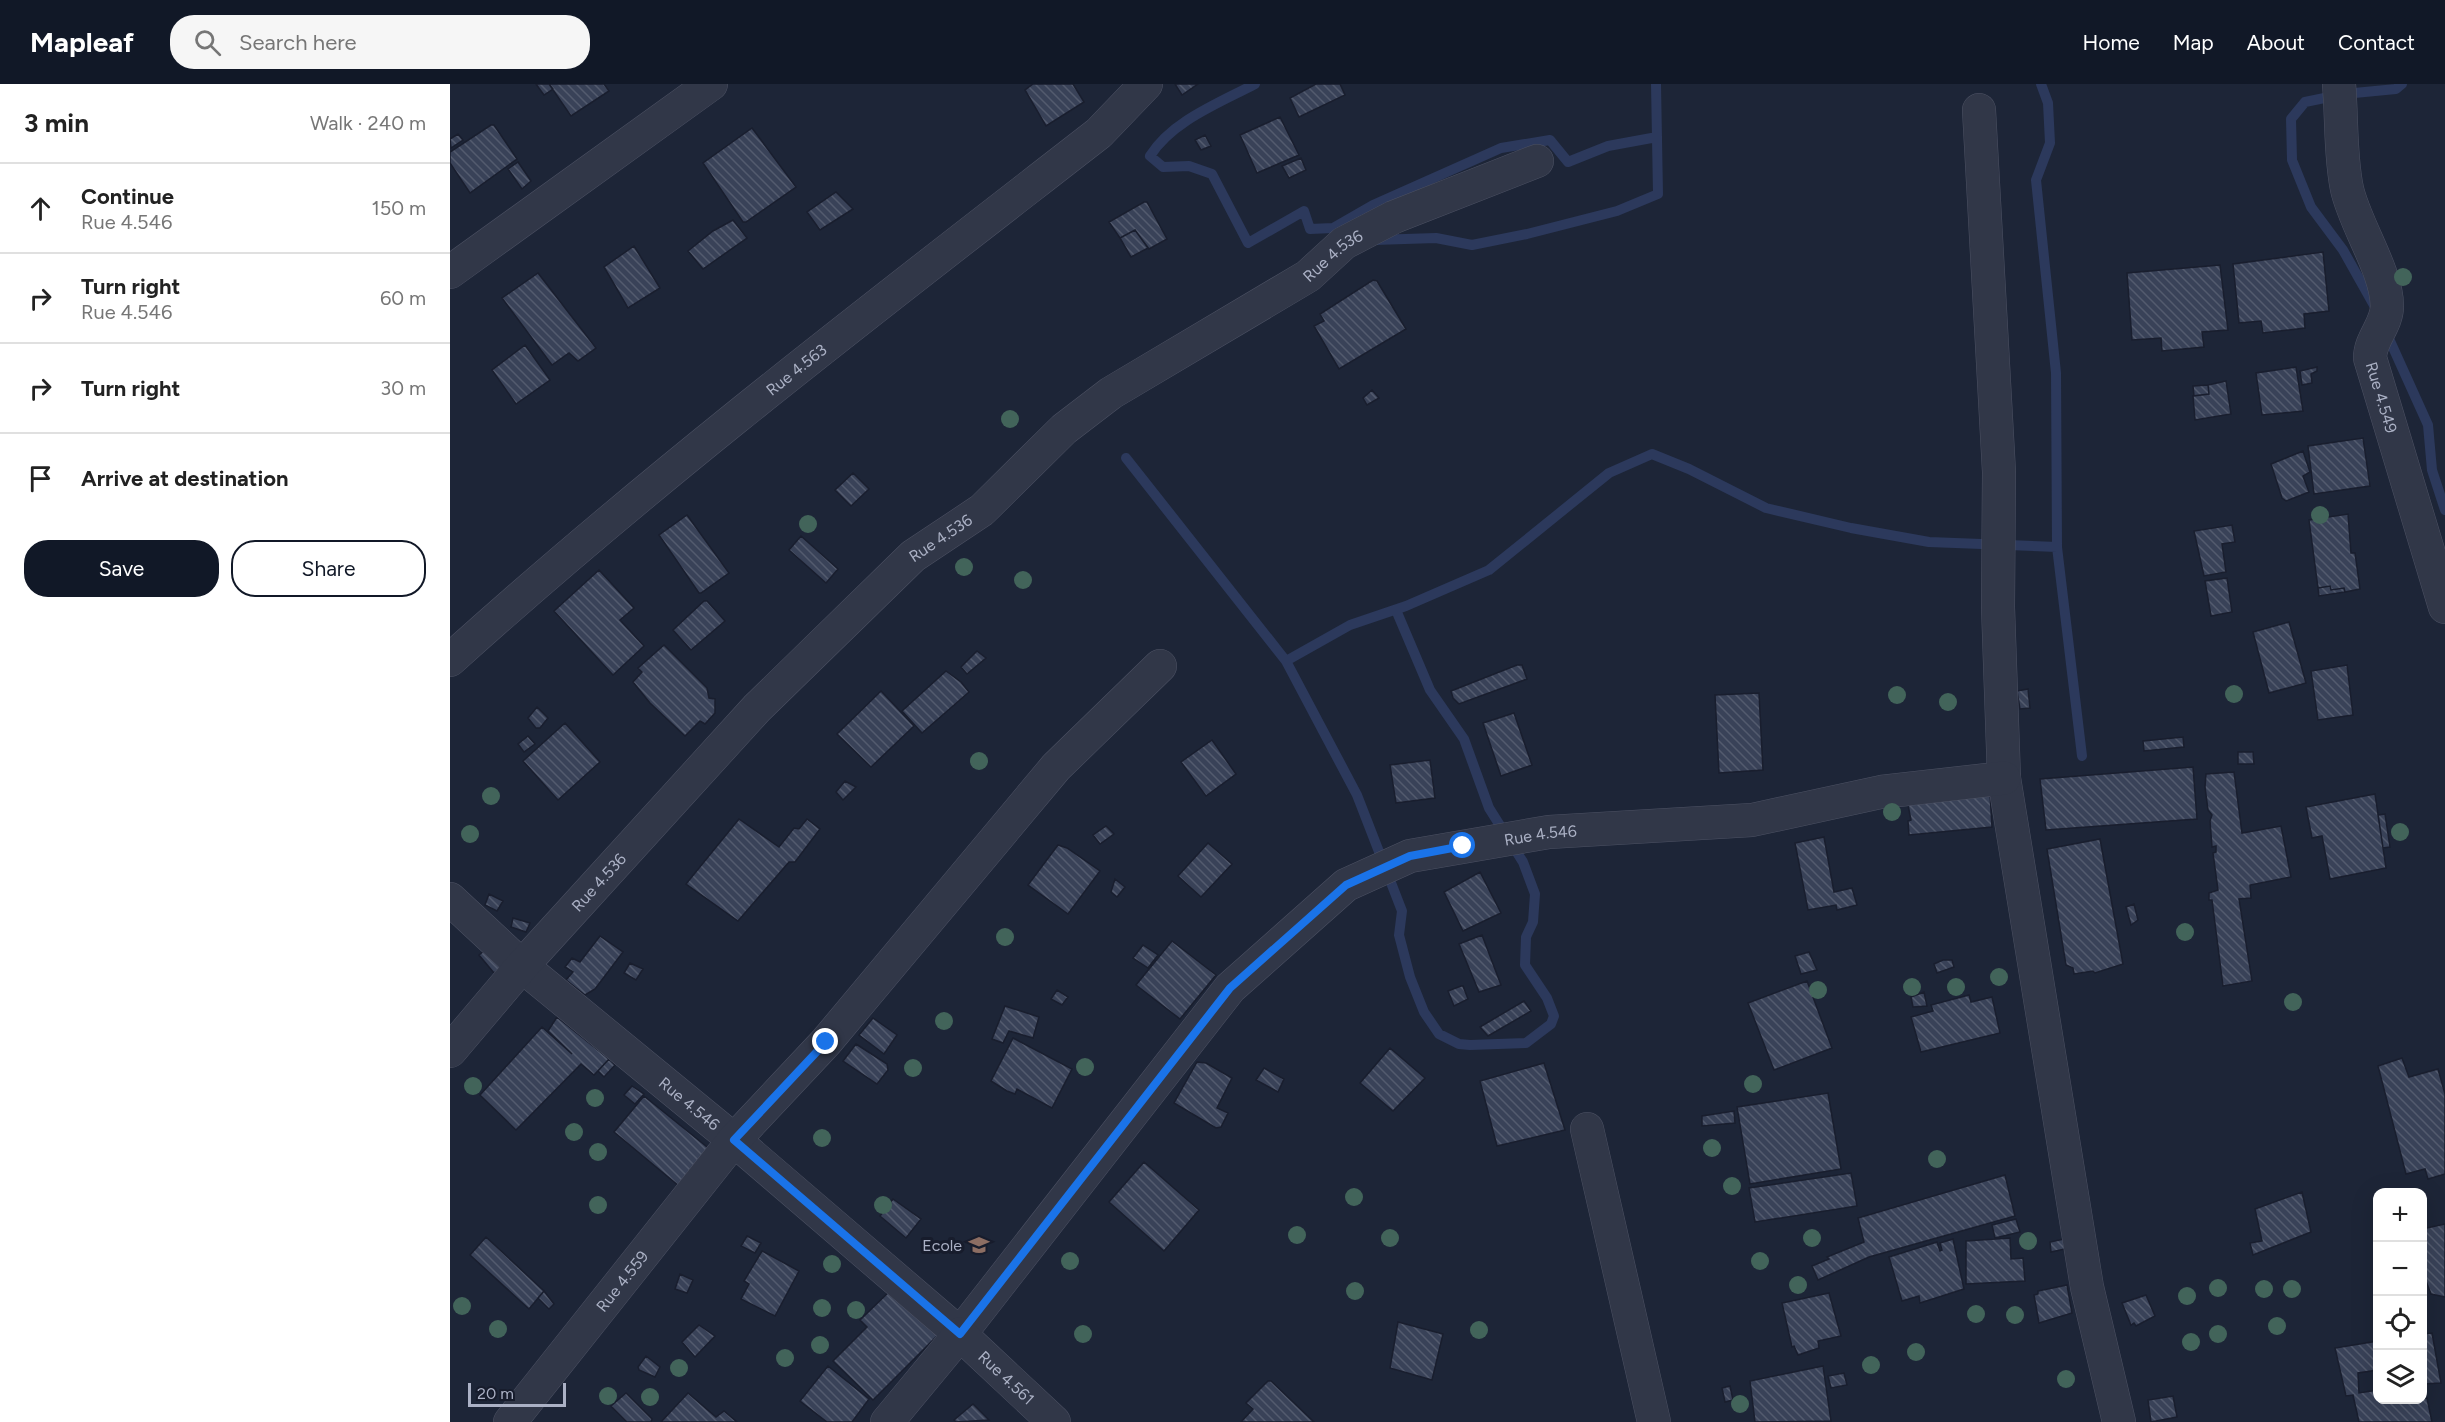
<!DOCTYPE html>
<html lang="en">
<head>
<meta charset="utf-8">
<style>
	body { margin:0; font-family:Figtree,sans-serif; background:#f6f6f6; color:#222 }
	.controls { position:absolute; right:18px; bottom:18px; display:grid; overflow:hidden; border-radius:12px; box-shadow:0 6px 24px #0002 }
	.controls button { width:54px; height:54px; display:grid; place-items:center; padding:0; border:0; border-bottom:2px solid #e0e0e0; background:#fff; color:#222; font:30px sans-serif }
	.scale { position:absolute; left:18px; bottom:15px; width:98px; box-sizing:border-box; padding-left:6px; border:3px solid #abb1c5; border-top:0; font-size:16px; line-height:21px; white-space:nowrap; color:#abb1c5; -webkit-text-stroke:4px #171c2c; paint-order:stroke }
	.stop { position:absolute; width:18px; height:18px; margin:-14px; border:4px solid #1a73e8; border-radius:50%; background:#fff }
	.stop.end { background:#1a73e8; border-color:#fff; box-shadow:0 2px 6px #0008 }
	.list { margin:0; padding:0; list-style:none }
	h2 { display:flex; justify-content:space-between; align-items:center; height:78px; margin:0; padding:0 24px; font-size:26px }
	h2 small { font-size:20px; font-weight:400; color:#767676 }
	.list li { display:grid; grid-template-columns:39px 1fr auto; gap:18px; align-items:center; box-sizing:border-box; height:90px; padding:0 24px; border-top:2px solid #e0e0e0 }
	.list b { display:block; font-size:22px; white-space:nowrap }
	.list p { margin:0; font-size:20px; white-space:nowrap; color:#767676 }
	.list em { font-size:20px; font-style:normal; color:#767676 }
	.actions { display:flex; gap:12px; padding:18px 24px }
	.actions a { flex:1; padding:14px 0; border:2px solid #111827; border-radius:24px; text-align:center; font-size:21px; color:#111827 }
	.actions .main { background:#111827; color:#fff }
	.icon { flex:none; width:33px; height:33px; fill:none; stroke:currentColor; stroke-width:2; stroke-linecap:round; stroke-linejoin:round }
	.map { position:relative; flex:none; width:1995px; height:1338px; overflow:hidden }
	header { display:flex; align-items:center; gap:36px; box-sizing:border-box; height:84px; padding:0 30px; background:#111827; color:#fff }
	header strong { font-size:28px }
	nav { display:flex; gap:33px; margin-inline-start:auto; font-size:21px }
	.search { width:420px; height:54px; background:#f6f6f6; display:flex; align-items:center; gap:15px; box-sizing:border-box; padding:0 21px; border-radius:24px; color:#767676; font-size:22px }
	main { display:flex }
	aside { flex:1; background:#fff }
	.map>svg:first-child { display:block }
</style>
</head>
<body>
<header>
<strong>Mapleaf</strong>
<div class="search"><svg class="icon" aria-label="search" viewBox="0 0 24 24"><circle cx="10" cy="10" r="6"/><path d="M15 15l6 6"/></svg>Search here</div>
<nav><a>Home</a><a>Map</a><a>About</a><a>Contact</a></nav>
</header>
<main>
<aside>
<h2>3 min<small>Walk · 240 m</small></h2>
<ul class="list">
<li><svg class="icon" aria-label="ahead" viewBox="0 0 24 24"><path d="M12 20V5M6 11l6-6 6 6"/></svg><div><b>Continue</b><p>Rue 4.546</p></div><em>150 m</em></li>
<li><svg class="icon" aria-label="right" viewBox="0 0 24 24"><path d="M7 20v-9h11M14 6l5 5-5 5"/></svg><div><b>Turn right</b><p>Rue 4.546</p></div><em>60 m</em></li>
<li><svg class="icon" aria-label="right" viewBox="0 0 24 24"><path d="M7 20v-9h11M14 6l5 5-5 5"/></svg><div><b>Turn right</b></div><em>30 m</em></li>
<li><svg class="icon" aria-label="arrive" viewBox="0 0 24 24"><path d="M6 21V4h12l-3 4 3 4H6"/></svg><div><b>Arrive at destination</b></div></li>
</ul>
<div class="actions"><a class="main">Save</a><a>Share</a></div>
</aside>
<div class="map">
<svg width="1995" height="1338" viewBox="0 0 1995 1338">
	<defs>
		<pattern id="building-back-hatch" width="6" height="6" patternUnits="userSpaceOnUse" patternTransform="scale(1.5)"><rect width="6" height="6" fill="#394258"/><path d="M-1 5l2 2M0 0l6 6M5-1l2 2" fill="none" stroke="#535b6e"/></pattern>
	</defs>
	<rect width="100%" height="100%" fill="#1d2537"/>
	<g fill="none" stroke-linecap="round" stroke-linejoin="round">
		<path stroke="#2c395c" stroke-width="10" d="M805 0C769 19 722 37 700 72L713 83 739 82 762 90 798 159 854 127 860 145 883 144 923 121 1051 64 1100 56 1118 78 1158 62 1207 53
			M1591 0 1598 19 1600 59 1586 96 1606 289 1607 463 1632 672
			M924 156 986 154 1022 161 1077 150 1167 127 1208 110 1206 0
			M1925 223 1893 166 1861 123 1842 76 1841 35 1855 18 1894 10 1946 5 1952 0
			M1936 248 1978 341 1982 386 1995 426
			M676 374 836 577 907 711 952 827 949 851 960 893 974 928 989 950 1009 960 1020 961 1076 959 1101 940 1104 932 1097 914 1075 881 1076 853 1083 838 1085 810 1073 778 1039 724 1014 655 980 606 946 526
			M836 577 900 541 956 522 1039 486 1159 389 1202 370 1239 385 1316 424 1401 444 1479 458 1607 463"/>
	</g>
	<path fill="url(#building-back-hatch)" stroke="#191e2e" stroke-width="1.5" d="M86 0H99L103 5 94 11Z
		M99 0H154L159 7 121 32Z
		M583 0H623L634 18 596 42 575 6Z
		M725 0H748L732 11Z
		M866 0H890L895 11 849 33 840 14Z
		M830 33 849 71 807 89 790 51Z
		M41 41H44L67 75 20 109 0 79V68Z
		M302 44 346 103 296 138H293L253 79Z
		M8 50 13 56 1 64 0 55Z
		M755 51 761 62 751 66 745 56Z
		M851 74 856 86 839 94 832 82Z
		M68 78 81 97 72 105 58 85Z
		M386 108 403 125 370 146 357 128Z
		M694 118H697L717 155 699 165 685 146 670 154 659 138Z
		M283 136 297 154 253 185 238 167 263 147Z
		M685 146 698 164 681 173 670 154Z
		M184 162 210 204 178 224 154 183Z
		M1873 168 1879 227 1854 230 1855 244 1839 246 1813 249 1811 237 1789 239 1783 180Z
		M1770 181 1778 246 1752 248 1754 263 1712 267 1711 254 1682 256 1677 189Z
		M88 189 146 264 128 277 119 269 102 281 52 214Z
		M923 196 927 197 956 245 889 285 864 242 874 237 870 230Z
		M75 261 100 296 66 320 42 286Z
		M1846 283 1853 327 1812 331 1806 289Z
		M1867 283V287L1861 290 1862 299 1852 301 1850 287Z
		M1776 297 1781 330 1745 336 1743 312 1759 310 1758 301Z
		M1758 301 1759 310 1744 312 1743 302Z
		M922 306 929 314 917 321 913 314Z
		M1913 354 1920 402 1864 410 1858 362Z
		M1853 367 1860 388 1853 392 1859 408 1836 417 1832 414 1821 380Z
		M403 389 419 405 401 422 385 406Z
		M1898 430 1901 469H1905L1910 505 1895 508 1894 504 1881 506 1880 502 1868 504 1859 436Z
		M237 431 279 489 251 509H249L209 451Z
		M1782 441 1785 458 1772 460 1776 488 1754 492 1744 447Z
		M351 452 388 485 376 499 339 466Z
		M149 486 184 524 170 536 194 562 163 591 104 527Z
		M1777 494 1782 528 1761 532 1755 497Z
		M1880 502 1881 506 1894 504 1895 508 1869 512 1868 504Z
		M254 517H257L275 537 241 566 223 546Z
		M1839 538 1856 599 1819 609 1803 548Z
		M214 561 257 604 259 614 265 615V629L255 640 250 637 235 652 200 619 183 598 192 588 188 584Z
		M527 567 536 574 517 590 511 583Z
		M1067 581H1072L1077 595 1009 620 1003 614 1001 607Z
		M1897 581 1903 631 1868 636 1861 587Z
		M496 587 511 598 519 608 472 649 452 627Z
		M1578 605 1580 624 1570 625 1567 607Z
		M431 607 464 642 421 683 387 650Z
		M1309 609 1313 686 1269 689 1265 611Z
		M87 623 98 634 90 644H86L78 634Z
		M1064 629 1082 681 1051 692 1033 639Z
		M115 639 150 678 108 716 73 677Z
		M78 652 85 660 74 668 68 660Z
		M1733 653 1734 663 1694 667 1693 657Z
		M762 656 786 690 756 712 731 678Z
		M1788 668H1803L1804 680H1788Z
		M980 676 985 714 946 719 940 681Z
		M1743 683 1747 735 1596 746 1590 695Z
		M1784 688 1792 749 1831 742 1841 793 1800 801 1801 814 1789 815 1802 897 1773 902 1762 816H1759V809L1768 806 1763 769 1766 768V762L1762 763 1760 737 1762 731 1758 726 1755 703 1756 690Z
		M395 697 406 703 393 716 386 708Z
		M1540 709 1542 743 1459 751 1458 737 1461 736 1457 716Z
		M1925 710 1936 784 1880 795 1872 752 1862 754 1856 723Z
		M1935 730 1940 763 1933 764 1928 731Z
		M289 735 329 763 344 744 349 745 357 735 370 745 345 778H339L288 837 236 800Z
		M656 742 664 750 650 760 643 751Z
		M1374 753 1384 808 1402 804 1407 821 1387 826 1386 821 1358 826 1345 759Z
		M1650 755 1673 880 1645 889 1643 887 1624 890 1623 884 1616 881 1597 765Z
		M758 759 782 780 751 813 728 792Z
		M608 761 617 764 650 787 618 830 578 801Z
		M1030 788 1051 829 1013 847 994 808Z
		M665 795 675 803 667 813 661 808Z
		M39 810 53 817 47 827 35 821Z
		M1684 820 1688 836 1681 841 1676 823Z
		M63 834 80 839 76 848 61 843Z
		M1032 851 1051 901 1029 908 1009 860Z
		M150 852 173 868 145 905 135 911 116 896 123 888 115 883 122 874 130 878Z
		M722 857 766 891 730 935 686 901Z
		M693 861 708 871 698 884 683 874Z
		M39 863 56 882 44 889 29 871Z
		M1359 868 1367 886 1351 890 1345 872Z
		M1493 876H1502L1504 883 1487 889 1484 880Z
		M180 879 193 885 186 896 174 889Z
		M1357 897 1382 964 1324 986 1298 919Z
		M1011 902H1013L1018 915 1004 922 998 907Z
		M607 906 618 913 612 921 601 915Z
		M1474 908 1477 922 1463 923 1461 913Z
		M1519 911 1521 918 1542 913 1550 949 1471 968 1461 933 1483 927 1481 921Z
		M1074 917 1081 927 1038 952 1030 943Z
		M555 922 589 933 583 954 559 947 553 959 542 955Z
		M107 933 159 975 144 991 131 980 66 1046 30 1011 92 943 122 970 98 947Z
		M423 934 447 951 434 970 409 951Z
		M563 954 622 985 602 1024 567 1005 565 1010 557 1007 541 997Z
		M406 960 437 980 438 986 427 1000 393 977Z
		M940 964 975 994 943 1027 910 999Z
		M1952 974 1959 993 1988 985 1995 1010V1090L1978 1095 1975 1085 1956 1090 1928 982Z
		M159 975 165 981 154 993 148 987Z
		M747 978 756 979 782 994 767 1024 778 1029 771 1043 766 1044 724 1019Z
		M1094 979 1115 1046 1047 1062 1030 997Z
		M814 984 834 995 828 1008 806 996Z
		M182 1002 194 1010 185 1020 174 1011Z
		M1378 1009 1391 1085 1300 1100 1287 1023Z
		M194 1012 262 1067 229 1102 164 1048Z
		M1284 1027 1285 1039 1252 1042V1032Z
		M694 1078 749 1126 714 1167 659 1118Z
		M1401 1089 1407 1122 1305 1138 1299 1104Z
		M1555 1091 1565 1132 1419 1173 1368 1196 1362 1182 1379 1175 1377 1173 1414 1158 1408 1134Z
		M1852 1108 1861 1148 1803 1171 1800 1159 1812 1157 1805 1125Z
		M443 1115 471 1135 456 1154 430 1132Z
		M1566 1135 1570 1148 1545 1154 1542 1141Z
		M1995 1140V1213L1981 1210 1976 1197 1972 1201V1145Z
		M297 1152 311 1159 305 1169 291 1162Z
		M36 1153 94 1207 79 1225 20 1171Z
		M1560 1154 1561 1175 1573 1174 1575 1197 1516 1200V1157Z
		M1503 1155 1514 1205 1470 1219 1469 1212 1452 1217 1439 1173 1487 1158 1490 1167 1492 1166 1490 1159Z
		M1614 1155 1615 1165 1601 1168 1600 1158Z
		M312 1167 349 1187 325 1232 291 1215 299 1200 294 1197Z
		M230 1190 243 1196 237 1209 225 1205Z
		M1617 1201 1622 1229 1589 1239 1584 1211 1588 1210V1207Z
		M442 1205 488 1251 423 1316 383 1277 417 1243 410 1236Z
		M94 1207 104 1220 99 1225 88 1214Z
		M1379 1209 1391 1252 1368 1257 1369 1264 1348 1271 1344 1262 1342 1263 1332 1219Z
		M1696 1211 1705 1232 1686 1242 1684 1239 1681 1241 1672 1219Z
		M948 1238 993 1250 982 1296 940 1284Z
		M249 1241 265 1252 245 1273 232 1258Z
		M1982 1249 1991 1299 1972 1300V1250Z
		M1928 1257V1286L1908 1289 1909 1309 1928 1306V1316L1958 1317 1977 1314 1982 1338H1909L1903 1311 1896 1312 1885 1264Z
		M196 1272 210 1283 205 1293 189 1286 188 1283Z
		M378 1282 419 1315 402 1338H377L350 1317Z
		M1373 1282 1381 1337 1305 1338 1300 1297Z
		M1394 1289 1397 1301 1381 1304 1378 1292Z
		M818 1297H821L864 1338H791L803 1325 796 1319Z
		M1280 1302 1283 1316 1275 1318 1272 1304Z
		M176 1309 202 1335 201 1338H177L161 1322Z
		M238 1309 266 1333 274 1327 287 1338H211Z
		M1723 1312 1727 1333 1701 1338 1698 1316Z
		M523 1320 539 1336 506 1338 504 1336Z"/>
	<g fill="none" stroke-linecap="round" stroke-linejoin="round">
		<g stroke="#4c5163" stroke-width="34">
			<g id="minor">
				<path id="s1" d="M1889 0C1892 34 1890 72 1897 105 1905 141 1937 187 1937 222 1937 241 1920 255 1920 274L1995 523"/>
				<path d="M1529 26 1549 388 1548 523 1554 694 1637 1203 1669 1338"/>
				<path d="M0 188 261 0"/>
				<path id="s2" d="M0 576C207 389 429 220 649 49L696 0"/>
				<path id="s3" d="M0 815 72 882 284 1056 510 1250 780 904 896 801 960 772 1099 748 1302 736 1431 708 1554 694"/>
				<path id="s4" d="M0 967 72 882 307 624 463 472 532 426 614 345 661 309 858 192 894 159 944 133 1087 77"/>
				<path d="M1137 1045 1204 1338"/>
				<path id="s5" d="M60 1338 284 1056 376 958 606 683 710 582"/>
				<path id="s6" d="M437 1338 510 1250 604 1338"/>
			</g>
		</g>
		<use href="#minor" stroke="#313748" stroke-width="33"/>
	</g>
	<g fill="#42645a">
		<circle cx="1953" cy="193" r="9"/>
		<circle cx="560" cy="335" r="9"/>
		<circle cx="1870" cy="431" r="9"/>
		<circle cx="358" cy="440" r="9"/>
		<circle cx="514" cy="483" r="9"/>
		<circle cx="573" cy="496" r="9"/>
		<circle cx="1784" cy="610" r="9"/>
		<circle cx="1447" cy="611" r="9"/>
		<circle cx="1498" cy="618" r="9"/>
		<circle cx="529" cy="677" r="9"/>
		<circle cx="41" cy="712" r="9"/>
		<circle cx="1442" cy="728" r="9"/>
		<circle cx="1950" cy="748" r="9"/>
		<circle cx="20" cy="750" r="9"/>
		<circle cx="1735" cy="848" r="9"/>
		<circle cx="555" cy="853" r="9"/>
		<circle cx="1549" cy="893" r="9"/>
		<circle cx="1462" cy="903" r="9"/>
		<circle cx="1506" cy="903" r="9"/>
		<circle cx="1368" cy="906" r="9"/>
		<circle cx="1843" cy="918" r="9"/>
		<circle cx="494" cy="937" r="9"/>
		<circle cx="635" cy="983" r="9"/>
		<circle cx="463" cy="984" r="9"/>
		<circle cx="1303" cy="1000" r="9"/>
		<circle cx="23" cy="1002" r="9"/>
		<circle cx="145" cy="1014" r="9"/>
		<circle cx="124" cy="1048" r="9"/>
		<circle cx="372" cy="1054" r="9"/>
		<circle cx="1262" cy="1064" r="9"/>
		<circle cx="148" cy="1068" r="9"/>
		<circle cx="1487" cy="1075" r="9"/>
		<circle cx="1282" cy="1102" r="9"/>
		<circle cx="904" cy="1113" r="9"/>
		<circle cx="148" cy="1121" r="9"/>
		<circle cx="433" cy="1121" r="9"/>
		<circle cx="847" cy="1151" r="9"/>
		<circle cx="940" cy="1154" r="9"/>
		<circle cx="1362" cy="1154" r="9"/>
		<circle cx="1578" cy="1157" r="9"/>
		<circle cx="620" cy="1177" r="9"/>
		<circle cx="1310" cy="1177" r="9"/>
		<circle cx="382" cy="1180" r="9"/>
		<circle cx="1348" cy="1201" r="9"/>
		<circle cx="1768" cy="1204" r="9"/>
		<circle cx="1814" cy="1205" r="9"/>
		<circle cx="1842" cy="1205" r="9"/>
		<circle cx="905" cy="1207" r="9"/>
		<circle cx="1737" cy="1212" r="9"/>
		<circle cx="12" cy="1222" r="9"/>
		<circle cx="372" cy="1224" r="9"/>
		<circle cx="406" cy="1226" r="9"/>
		<circle cx="1526" cy="1230" r="9"/>
		<circle cx="1565" cy="1231" r="9"/>
		<circle cx="1827" cy="1242" r="9"/>
		<circle cx="48" cy="1245" r="9"/>
		<circle cx="1029" cy="1246" r="9"/>
		<circle cx="633" cy="1250" r="9"/>
		<circle cx="1768" cy="1250" r="9"/>
		<circle cx="1741" cy="1258" r="9"/>
		<circle cx="370" cy="1261" r="9"/>
		<circle cx="1466" cy="1268" r="9"/>
		<circle cx="335" cy="1274" r="9"/>
		<circle cx="1421" cy="1281" r="9"/>
		<circle cx="229" cy="1284" r="9"/>
		<circle cx="1616" cy="1295" r="9"/>
		<circle cx="158" cy="1312" r="9"/>
		<circle cx="200" cy="1313" r="9"/>
		<circle cx="1290" cy="1320" r="9"/>
	</g>
	<g fill="none" stroke-linecap="round" stroke-linejoin="round">
		<path stroke="#1a73e8" stroke-width="8" d="M376 958 284 1056 510 1250 780 904 896 801 960 772 1013 762"/>
	</g>
	<defs>
		<g id="school-bare" transform="scale(1.62)"><path d="M0-5L7-2L0 1L-7-2ZM-4 1L0 2.5L4 1V4Q0 6-4 4Z" fill="#8d6e63" stroke="#171c2c" stroke-width="2.5" paint-order="stroke"/></g>
	</defs>
	<g fill-rule="evenodd">
		<use href="#school-bare" x="529" y="1161"/>
	</g>
	<g text-anchor="middle" dominant-baseline="central" stroke-width="6" stroke-linejoin="round" paint-order="stroke">
		<g font-size="16" fill="#abb1c5" stroke="#171c2c">
			<text stroke="none"><textPath href="#s4" startOffset="1197">Rue 4.536</textPath></text>
			<text stroke="none"><textPath href="#s2" startOffset="452">Rue 4.563</textPath></text>
			<text stroke="none"><textPath href="#s1" startOffset="326">Rue 4.549</textPath></text>
			<text stroke="none"><textPath href="#s4" startOffset="711">Rue 4.536</textPath></text>
			<text stroke="none"><textPath href="#s3" startOffset="1467">Rue 4.546</textPath></text>
			<text stroke="none"><textPath href="#s4" startOffset="225">Rue 4.536</textPath></text>
			<text stroke="none"><textPath href="#s3" startOffset="315">Rue 4.546</textPath></text>
			<text stroke="none"><textPath href="#s5" startOffset="180">Rue 4.559</textPath></text>
			<text stroke="none"><textPath href="#s6" startOffset="178">Rue 4.561</textPath></text>
		</g>
		<g font-size="16" fill="#abb1c5" stroke="#171c2c" text-anchor="end">
			<text x="512" y="1161">Ecole</text>
		</g>
	</g>
</svg>
<div class="controls">
<button>+</button>
<button>−</button>
<button><svg class="icon" aria-label="locate" viewBox="0 0 24 24"><circle cx="12" cy="12" r="6"/><path d="M12 2v4M12 18v4M2 12h4M18 12h4"/></svg></button>
<button><svg class="icon" aria-label="layers" viewBox="0 0 24 24"><path d="M12 4l9 5-9 5-9-5zM3 14l9 5 9-5"/></svg></button>
</div>
<div class="scale">20 m</div>
<div class="stop" style="left:1013px;top:762px"></div>
<div class="stop end" style="left:376px;top:958px"></div>
</div>
</main>
</body>
</html>
